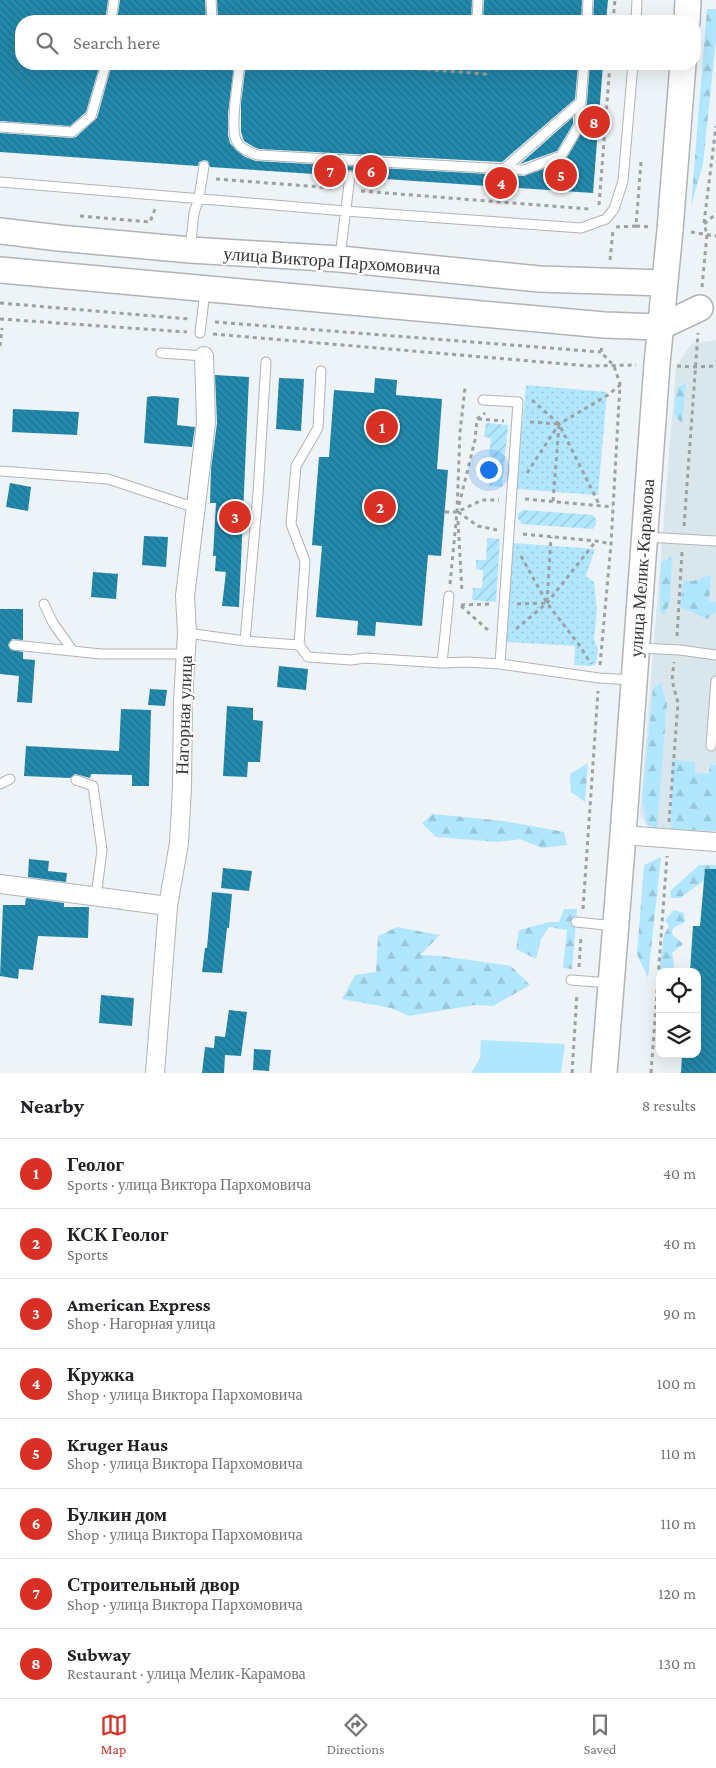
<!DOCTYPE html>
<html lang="en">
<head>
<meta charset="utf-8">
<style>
	body { margin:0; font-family:"Crimson Pro",serif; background:#f6f6f6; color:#202124 }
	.controls { position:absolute; right:15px; bottom:15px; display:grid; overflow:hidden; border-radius:10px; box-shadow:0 5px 20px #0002 }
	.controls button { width:45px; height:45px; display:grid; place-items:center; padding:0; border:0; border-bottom:1px solid #e0e0e0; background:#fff; color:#202124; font:25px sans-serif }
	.you { position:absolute; left:488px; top:469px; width:18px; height:18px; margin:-12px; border:4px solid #fff; border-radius:50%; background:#1a73e8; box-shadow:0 0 0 8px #1a73e833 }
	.badge { display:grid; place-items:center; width:32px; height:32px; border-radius:50%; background:#d93025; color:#fff; font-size:16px; font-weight:700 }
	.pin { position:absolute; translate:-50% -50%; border:2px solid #fff; box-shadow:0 1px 5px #0006 }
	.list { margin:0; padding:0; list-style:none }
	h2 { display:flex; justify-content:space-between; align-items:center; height:65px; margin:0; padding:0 20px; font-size:21px }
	h2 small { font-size:16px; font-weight:400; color:#757577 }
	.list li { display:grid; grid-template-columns:32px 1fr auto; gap:15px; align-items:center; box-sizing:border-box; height:70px; padding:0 20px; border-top:1px solid #e0e0e0 }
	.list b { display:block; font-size:19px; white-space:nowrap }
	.list p { margin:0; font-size:16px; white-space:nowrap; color:#757577 }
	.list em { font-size:16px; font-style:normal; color:#757577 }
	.icon { flex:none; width:28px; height:28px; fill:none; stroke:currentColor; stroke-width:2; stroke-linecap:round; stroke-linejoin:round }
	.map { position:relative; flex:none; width:716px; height:1073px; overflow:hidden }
	.search { position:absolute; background:#fff; box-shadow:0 5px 20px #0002; left:15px; right:15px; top:15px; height:55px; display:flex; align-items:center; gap:12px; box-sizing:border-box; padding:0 18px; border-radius:20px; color:#757577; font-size:19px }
	.sheet { height:625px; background:#fff }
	nav { display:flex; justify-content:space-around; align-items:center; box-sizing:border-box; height:70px; border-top:1px solid #e0e0e0; background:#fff; font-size:14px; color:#757577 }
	nav a { display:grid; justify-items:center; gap:2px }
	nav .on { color:#d93025 }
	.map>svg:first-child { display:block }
</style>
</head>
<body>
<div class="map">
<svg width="716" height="1073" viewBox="0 0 716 1073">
	<defs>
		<pattern id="forest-firs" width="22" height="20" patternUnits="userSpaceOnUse" patternTransform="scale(1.25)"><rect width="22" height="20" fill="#b1e7fe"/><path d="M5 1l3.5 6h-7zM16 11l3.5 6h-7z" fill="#99c7da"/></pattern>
		<pattern id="park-dots" width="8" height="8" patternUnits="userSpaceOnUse" patternTransform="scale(1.25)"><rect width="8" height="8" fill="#b1e7fe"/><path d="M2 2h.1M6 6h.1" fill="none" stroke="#99c7da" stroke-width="1.8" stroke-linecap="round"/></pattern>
		<pattern id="garden-furrows" width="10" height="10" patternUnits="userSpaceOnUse" patternTransform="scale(1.25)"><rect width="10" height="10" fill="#b1e7fe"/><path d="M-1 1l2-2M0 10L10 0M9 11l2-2" fill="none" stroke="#99c7da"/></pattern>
		<pattern id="building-back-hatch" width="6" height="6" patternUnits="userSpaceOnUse" patternTransform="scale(1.25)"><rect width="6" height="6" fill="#238aad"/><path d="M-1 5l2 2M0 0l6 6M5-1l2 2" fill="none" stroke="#1f728e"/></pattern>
	</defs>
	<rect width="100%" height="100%" fill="#edf3f6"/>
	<path fill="#d9e7ec" d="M716 340V834L650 830 640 814 676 368 691 344Z"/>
	<path fill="#b1e7fe" d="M481 1040 565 1044 561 1073H471L480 1058Z"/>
	<path fill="url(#forest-firs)" d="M707 9H716V39L703 164 691 206Z
		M686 383 682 424 674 414 677 387Z
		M672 556 670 602 664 616 660 610 661 563Z
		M711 575 709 601 716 602V611L707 619 680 607 683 581H693Z
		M662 682 663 693 667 703 657 830 647 824 642 800 653 688Z
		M672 760 695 762V773L709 774 710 764 716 765V831L671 829Z
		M588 763 585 802 571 792 570 774Z
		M433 814 504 821 564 832 567 845 542 848 520 839 498 842 436 837 422 823Z
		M661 857 648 978 637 954 644 865Z
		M699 865H716V883L702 882 680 898H671L670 891Z
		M564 909H577L572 969 563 968 567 930 549 927 541 939 536 959 516 949 519 930 550 922H559Z
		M674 910 684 913 685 922 673 928 672 934 683 944 672 953 674 966 672 972H660V983L658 979 664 935 669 926 665 920Z
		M397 927 440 935 420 955 441 956 511 966 530 985 493 1006 475 1005 409 1016 391 1008 342 999 355 975 376 972 378 936Z"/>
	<path fill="url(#park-dots)" d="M526 385 607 392 598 495 516 489Z
		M513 543 595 549 586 576 594 582 597 610 594 639 598 650 596 664 591 666 574 665 575 646 506 642Z"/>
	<path fill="url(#garden-furrows)" d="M486 423 508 425 502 487 489 486 491 466 483 465 484 456 489 457 491 438 484 437Z
		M523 510 593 515 596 519V525L593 529 522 524 518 519V514Z
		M487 538 500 539 496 602 472 600 473 588H482L483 570 476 569V560H486Z"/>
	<path fill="url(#building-back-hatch)" d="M0 0H108L105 21H21V64H100L86 112 70 126 0 121Z
		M120 0H205L206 21H117Z
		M217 0H472L471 21H218Z
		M484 0H582L581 21H483Z
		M594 0H608L606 21H593Z
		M112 64H234L228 114V135L230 143 236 150 245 157 256 161 524 176 563 162 566 159 585 127 590 64H603L593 193 356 177 354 171 350 170 345 172 344 176 210 167 208 161 204 160 199 162 198 166 0 152V133L72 138 76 137 97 118Z
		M246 64H578L575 99 502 162 259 149 254 147 244 141 241 132V103Z
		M573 117V124L557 151 520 164Z
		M215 375 249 377 239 607 222 606 226 572 215 571 216 556H213L216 503H210L211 469 217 423Z
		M279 378 304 379 301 431 276 429Z
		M375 378 397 380 396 395 442 399 437 469 448 470 441 556 428 555 422 626 376 622 375 636 357 635 358 621 316 617 322 546 312 545 319 457H329L334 390 374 393Z
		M153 396 179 398 177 425 195 427 192 447 144 443 147 397Z
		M13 409 79 412 77 435 12 432Z
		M10 483 31 487 28 511 6 507Z
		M144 536 168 537 166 567 142 565Z
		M93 572 118 574 116 599 91 597Z
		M0 609H23V640L12 639 8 645 11 650 23 652V659L35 660 32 703 17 702 19 676 0 674Z
		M279 666 308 669 306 690 277 687Z
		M150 689 167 690 165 706 148 705Z
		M227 706 253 708V720L263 721 260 762H248L247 777 223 776Z
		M121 709 151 710 149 786H132V775L91 774 90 778 75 774 70 778 24 776 26 746 119 751Z
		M29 859 49 861 48 871 67 873 66 882 28 877Z
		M223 868 252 871 249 891 221 888Z
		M705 869H716V1073H681L682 1054H697V972H690L693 926H700Z
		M212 892 232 894 229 928H227L222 973 202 972 205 948H207Z
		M26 898 64 903V907H89L88 938 38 936 33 970 19 969 18 979 0 976 3 905H25Z
		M101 995 134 998 132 1026 99 1023Z
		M229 1010 247 1012 241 1056 225 1055 224 1073H202L205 1047 214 1048 215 1036 225 1037Z
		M254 1049 271 1050 269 1071 253 1070Z"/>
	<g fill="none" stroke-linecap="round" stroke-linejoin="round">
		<g stroke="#afb4b7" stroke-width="11">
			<path id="lane" d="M211 0 212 21
				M111 21 114 0
				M477 21 478 0
				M587 21 588 0
				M636 21 637 0
				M240 64C238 80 230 126 236 140 240 149 249 152 258 155L524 170 561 156 579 126 584 64
				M0 127 72 132 91 116 106 64
				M504 169 581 102
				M0 182 345 211 581 228 606 219 614 209 623 181 633 64
				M190 250 194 213 199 198 204 166
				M340 257 350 176
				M200 333 205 291
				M161 353 204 356
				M483 400 518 402 500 664
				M0 471 108 479 196 508
				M646 537 716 541
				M44 604 53 623 73 651
				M187 633 245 641 299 645 308 657 351 660 365 658 442 663 467 662 500 664 599 678 633 680
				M245 641 258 493 266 362
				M14 645 101 654H186
				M299 645 305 561 291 524 296 466 318 428 321 371
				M638 648 680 650 716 655
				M442 663 449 596
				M711 746 716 681
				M76 780 93 786 102 850 96 897
				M0 784 10 779
				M576 922 615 926
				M571 980 610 983"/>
		</g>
		<g stroke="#afb4b7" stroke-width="20">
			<path id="street" d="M623 835 716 842
				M0 884 168 906
				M155 1073 168 906 179 843 182 787 183 701 187 633 185 596 206 423 204 356"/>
		</g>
		<g stroke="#afb4b7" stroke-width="28">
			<path id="secondary" d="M687 21 688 0
				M0 231 59 238 190 250 340 259 539 279 664 283
				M0 270 604 325 660 327 700 308
				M604 1073 623 835 657 364 670 230 683 64"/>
		</g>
		<path stroke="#9ca1a3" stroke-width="3" stroke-dasharray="4 4" stroke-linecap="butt" d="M613 21 615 0
			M355 64 486 74V64
			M216 179 334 188
			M361 191 589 209
			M599 205 610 64
			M80 216 150 222 155 209
			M704 223 716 126
			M636 226 650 227
			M616 227 636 226 641 162
			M691 232 716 236
			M610 260 613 231
			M702 287 707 234 704 224 716 214
			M0 303 189 319
			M0 319 187 332
			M215 322 601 352
			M213 334 589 366 636 365
			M0 346 2 328
			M677 366 696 367 716 366
			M532 400 559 424 600 506
			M477 419 485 413
			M478 419 504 421
			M530 422 559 424
			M527 473 559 424 608 395 620 385
			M525 499 613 507
			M553 501 559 425
			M459 505 475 440 477 419
			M445 512H457L482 500H499
			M458 512 478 526 497 530
			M458 521 462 592
			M684 526 698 333
			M523 534 596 541 611 544
			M521 556 547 603 580 646 591 664
			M450 584 457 512 460 432 465 388
			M547 602 551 537
			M517 604 546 603
			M461 605 491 604
			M461 606 488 630
			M516 629 547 603 596 541
			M677 636 682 552
			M600 665 611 544 620 384 614 366 601 352 602 346
			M669 822 678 703 672 680 674 662
			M583 909 598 691
			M579 967 581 936
			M572 1073 577 993
			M651 1073 667 856"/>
		<use href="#lane" stroke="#fff" stroke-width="9"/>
		<use href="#street" stroke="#fff" stroke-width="18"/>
		<use href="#secondary" stroke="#fff" stroke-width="25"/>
	</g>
	<g text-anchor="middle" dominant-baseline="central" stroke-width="4" stroke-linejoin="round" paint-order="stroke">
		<g font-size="18" fill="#333536" stroke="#fff">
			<text transform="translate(332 261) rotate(4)">улица Виктора Пархомовича</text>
			<text transform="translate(642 568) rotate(-86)">улица Мелик-Карамова</text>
			<text transform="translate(184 715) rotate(-88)">Нагорная улица</text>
		</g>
	</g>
</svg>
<div class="controls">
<button><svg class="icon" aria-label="locate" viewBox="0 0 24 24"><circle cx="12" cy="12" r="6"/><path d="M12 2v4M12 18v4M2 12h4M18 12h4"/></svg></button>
<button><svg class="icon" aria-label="layers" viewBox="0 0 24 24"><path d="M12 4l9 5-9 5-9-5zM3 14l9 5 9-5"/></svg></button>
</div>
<div class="you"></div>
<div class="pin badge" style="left:382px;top:427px">1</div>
<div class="pin badge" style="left:380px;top:507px">2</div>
<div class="pin badge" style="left:235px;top:517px">3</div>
<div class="pin badge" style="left:501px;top:183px">4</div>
<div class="pin badge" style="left:561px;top:175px">5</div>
<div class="pin badge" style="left:371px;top:171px">6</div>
<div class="pin badge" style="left:330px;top:171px">7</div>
<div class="pin badge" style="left:594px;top:122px">8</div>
<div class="search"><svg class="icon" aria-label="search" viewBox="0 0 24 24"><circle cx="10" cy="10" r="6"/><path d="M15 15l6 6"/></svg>Search here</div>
</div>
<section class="sheet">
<h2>Nearby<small>8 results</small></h2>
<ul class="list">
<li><span class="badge">1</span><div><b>Геолог</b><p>Sports · улица Виктора Пархомовича</p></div><em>40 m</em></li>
<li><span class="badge">2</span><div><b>КСК Геолог</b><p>Sports</p></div><em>40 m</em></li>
<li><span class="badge">3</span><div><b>American Express</b><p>Shop · Нагорная улица</p></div><em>90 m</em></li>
<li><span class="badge">4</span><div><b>Кружка</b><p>Shop · улица Виктора Пархомовича</p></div><em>100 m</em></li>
<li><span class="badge">5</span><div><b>Kruger Haus</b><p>Shop · улица Виктора Пархомовича</p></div><em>110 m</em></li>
<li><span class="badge">6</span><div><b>Булкин дом</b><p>Shop · улица Виктора Пархомовича</p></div><em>110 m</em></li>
<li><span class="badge">7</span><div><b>Строительный двор</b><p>Shop · улица Виктора Пархомовича</p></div><em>120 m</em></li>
<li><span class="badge">8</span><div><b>Subway</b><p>Restaurant · улица Мелик-Карамова</p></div><em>130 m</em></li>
</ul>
</section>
<nav>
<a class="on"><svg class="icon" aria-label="map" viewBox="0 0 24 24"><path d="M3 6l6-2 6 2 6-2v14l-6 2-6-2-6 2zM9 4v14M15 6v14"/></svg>Map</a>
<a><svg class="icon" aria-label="directions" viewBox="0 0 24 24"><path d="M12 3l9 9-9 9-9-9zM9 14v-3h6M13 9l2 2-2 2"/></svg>Directions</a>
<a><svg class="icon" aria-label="saved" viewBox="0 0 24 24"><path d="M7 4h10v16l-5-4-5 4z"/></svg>Saved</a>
</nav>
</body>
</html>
